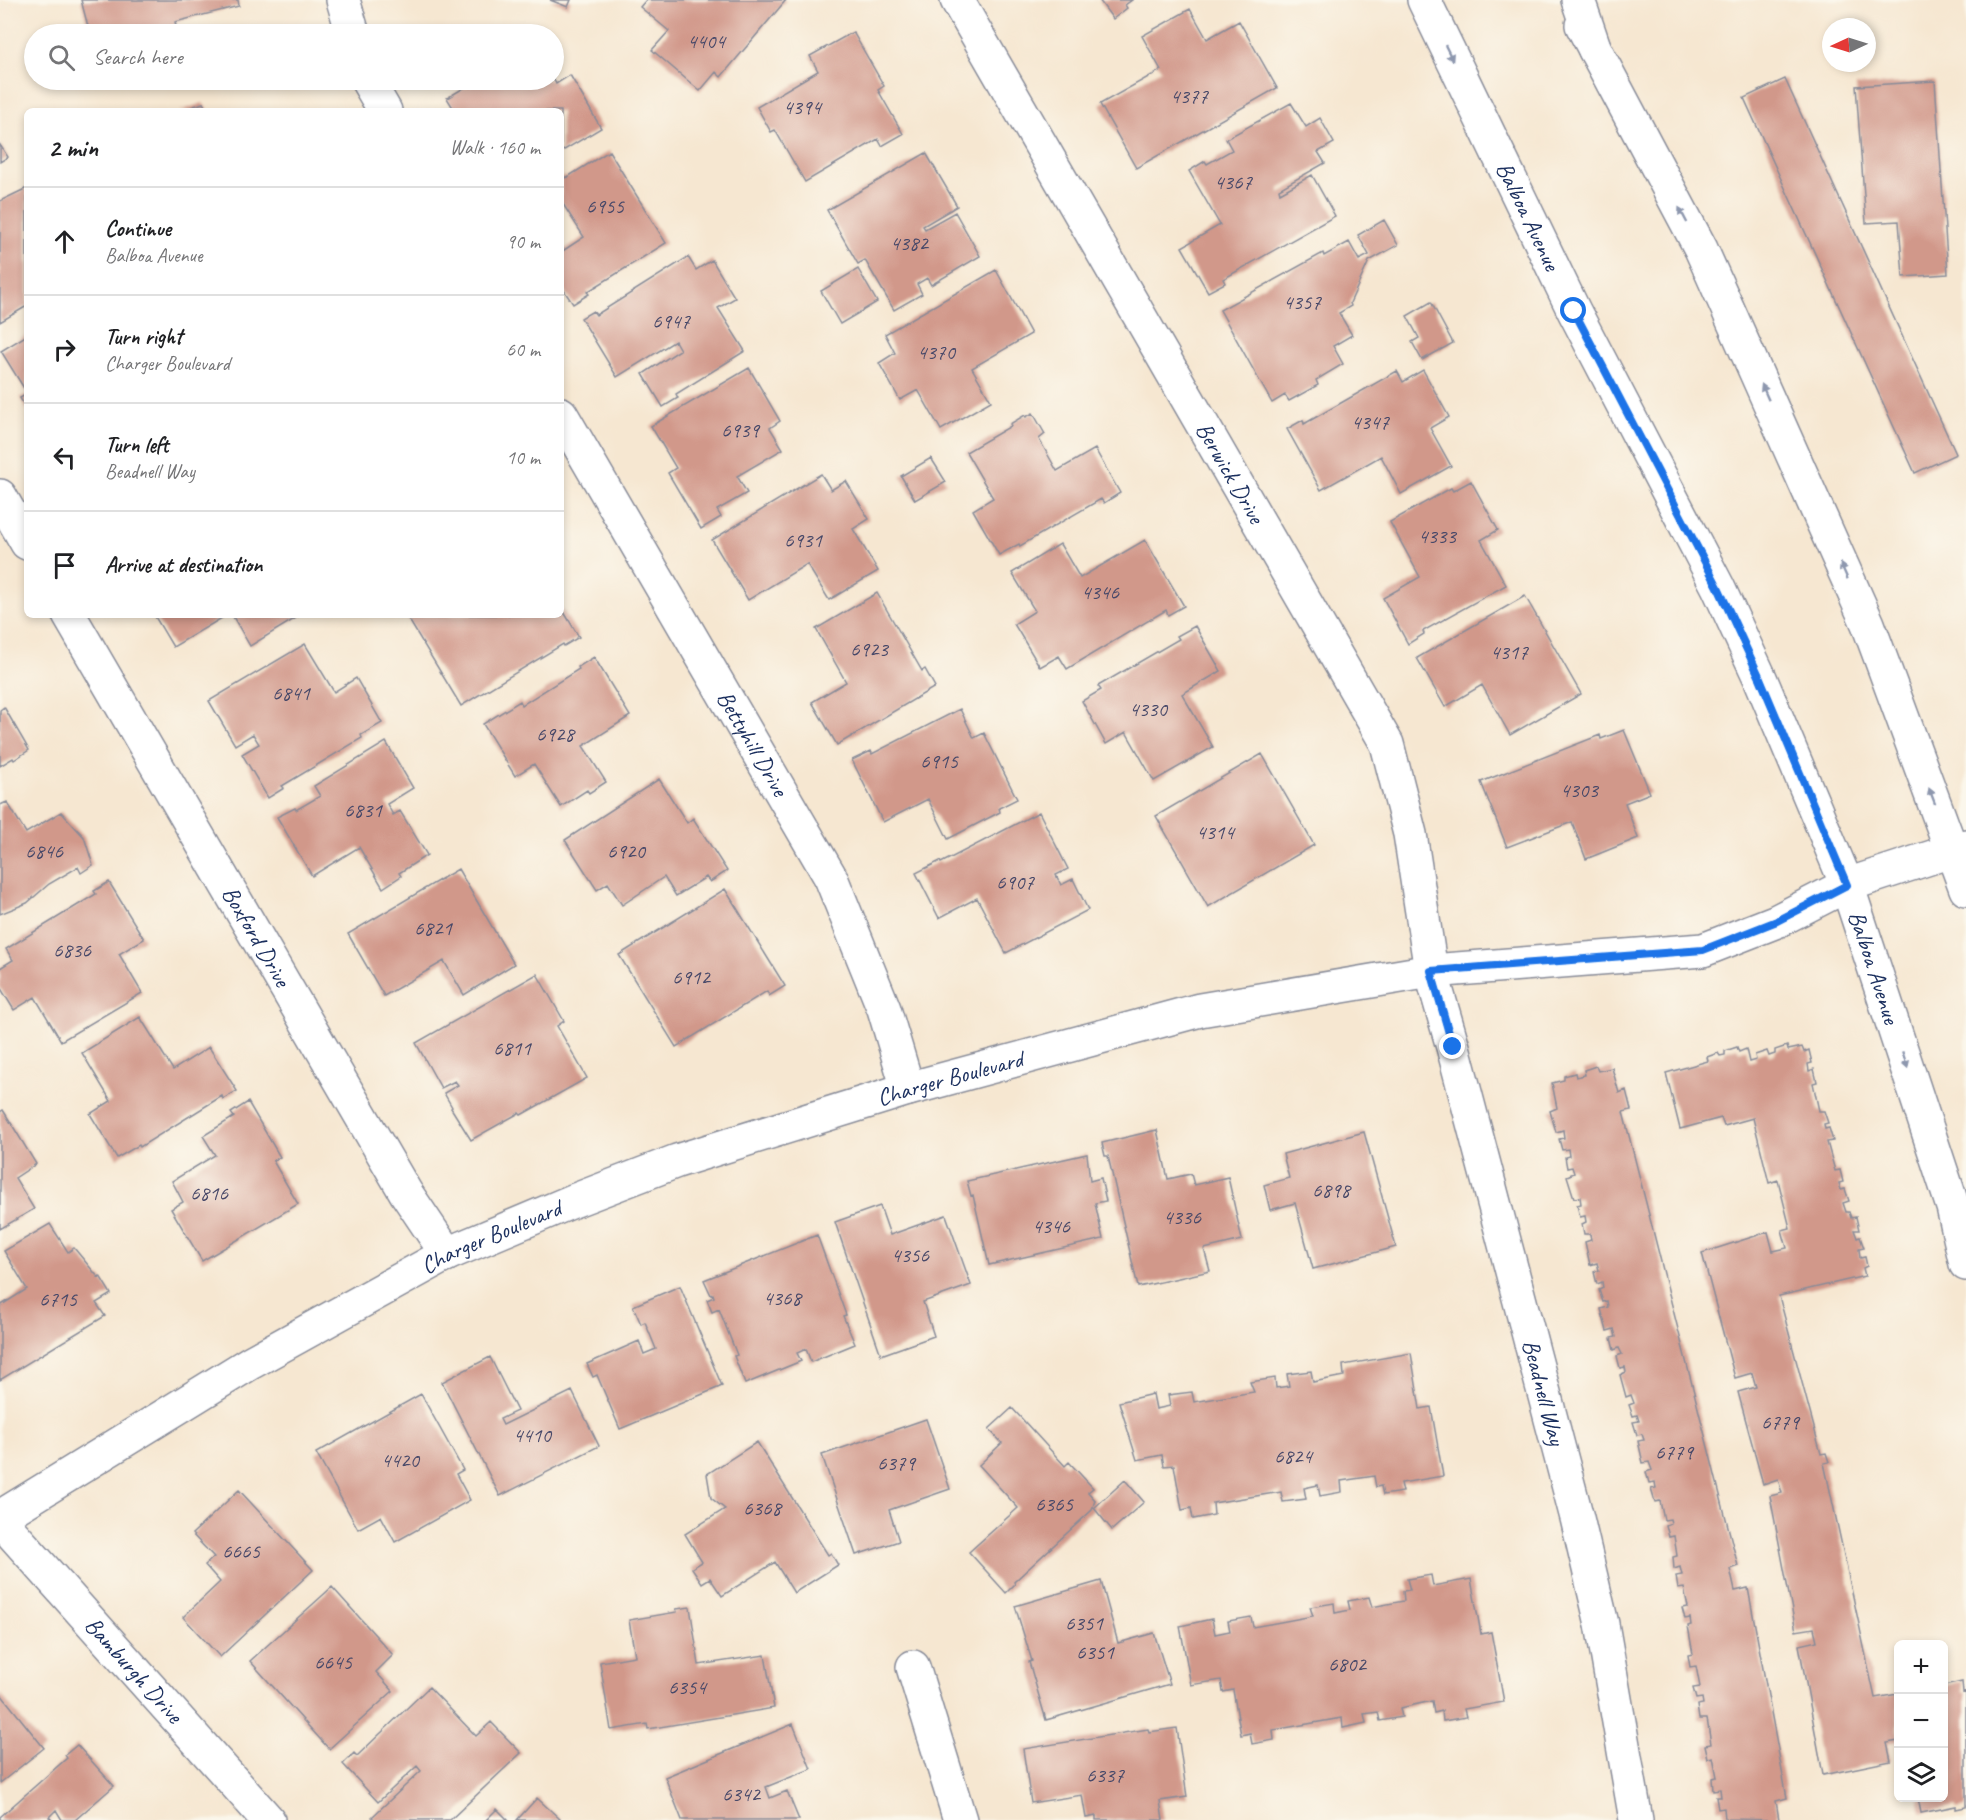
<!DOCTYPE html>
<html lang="en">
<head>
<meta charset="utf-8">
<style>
	body { margin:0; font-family:Caveat,sans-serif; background:#f6f6f6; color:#202124 }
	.controls { position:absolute; right:18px; bottom:18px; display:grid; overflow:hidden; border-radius:9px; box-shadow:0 3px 9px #0003 }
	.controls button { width:54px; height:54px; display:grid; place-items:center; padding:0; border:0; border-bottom:2px solid #e0e0e0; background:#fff; color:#202124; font:30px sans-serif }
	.compass { position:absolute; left:1822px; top:18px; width:54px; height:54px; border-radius:50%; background:#fff; box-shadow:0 3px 9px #0003; rotate:266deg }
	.stop { position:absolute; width:18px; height:18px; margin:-14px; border:4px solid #1a73e8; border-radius:50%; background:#fff }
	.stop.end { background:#1a73e8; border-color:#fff; box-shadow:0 2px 6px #0008 }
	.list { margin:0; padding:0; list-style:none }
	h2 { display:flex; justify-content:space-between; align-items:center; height:78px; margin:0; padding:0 24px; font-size:26px }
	h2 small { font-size:20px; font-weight:400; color:#757577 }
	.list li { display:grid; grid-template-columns:39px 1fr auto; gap:18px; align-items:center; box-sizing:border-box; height:108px; padding:0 24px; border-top:2px solid #e0e0e0 }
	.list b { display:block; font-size:22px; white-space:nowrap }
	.list p { margin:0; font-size:20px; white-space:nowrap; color:#757577 }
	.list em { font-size:20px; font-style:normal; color:#757577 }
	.icon { flex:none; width:33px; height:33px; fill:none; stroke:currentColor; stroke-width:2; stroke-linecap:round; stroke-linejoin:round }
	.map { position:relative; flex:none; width:1966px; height:1820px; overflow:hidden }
	.search { position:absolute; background:#fff; box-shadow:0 3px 9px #0003; left:24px; top:24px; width:540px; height:66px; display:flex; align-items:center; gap:15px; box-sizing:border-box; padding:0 21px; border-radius:33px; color:#757577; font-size:22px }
	.panel { position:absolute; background:#fff; box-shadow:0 3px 9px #0003; left:24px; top:108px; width:540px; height:510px; border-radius:9px }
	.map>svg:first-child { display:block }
</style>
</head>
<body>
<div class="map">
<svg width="1966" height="1820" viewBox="0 0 1966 1820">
	<rect width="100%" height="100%" fill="#fbf7ec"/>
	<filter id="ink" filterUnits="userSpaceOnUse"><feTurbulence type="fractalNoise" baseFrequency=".0167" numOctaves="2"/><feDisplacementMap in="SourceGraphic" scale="12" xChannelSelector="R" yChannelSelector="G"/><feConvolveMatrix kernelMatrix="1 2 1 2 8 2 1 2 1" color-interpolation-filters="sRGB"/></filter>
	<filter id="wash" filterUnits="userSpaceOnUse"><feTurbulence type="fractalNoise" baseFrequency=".008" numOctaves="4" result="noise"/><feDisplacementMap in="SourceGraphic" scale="24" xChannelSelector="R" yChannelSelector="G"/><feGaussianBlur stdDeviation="1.35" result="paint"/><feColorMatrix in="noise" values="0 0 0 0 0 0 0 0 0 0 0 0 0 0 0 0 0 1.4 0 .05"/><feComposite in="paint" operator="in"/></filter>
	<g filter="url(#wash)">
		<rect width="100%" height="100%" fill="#f6e7d1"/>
		<g id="blocks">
			<path fill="#d1988a" d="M81 0H238L239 6 175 22 178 34H117L115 28 90 34Z
				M550 0H571L568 7Z
				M646 0H786L721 77 716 72 700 91 652 50 669 31 640 7Z
				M1099 0H1132L1125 5 1127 8 1113 19Z
				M1190 9 1207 39 1239 21 1277 88 1136 168 1100 104 1161 70 1142 36Z
				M853 32 884 86 878 90 903 134 882 146 878 139 805 182 775 130 771 132 757 107 818 71 810 56Z
				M570 75 601 128 561 152V111H455L447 98 477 80H554L556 84Z
				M1785 79 1956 454 1915 473 1744 98Z
				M1935 81 1948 274 1903 277 1899 221 1866 223 1856 86Z
				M203 103 208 111H180Z
				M1291 103 1306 127 1320 118 1334 143 1318 152 1325 163 1279 189 1280 193 1312 175 1335 216 1223 279 1225 283 1208 292 1182 247 1220 225 1189 171 1205 161 1207 164 1232 150 1226 139Z
				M0 145 8 157 0 162Z
				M609 151 666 243 587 292 589 294 573 304 561 286V252L584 237 561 201V179L564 176 566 178Z
				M926 153 957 206 923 226 925 229 955 212 980 256 931 285 927 278 917 284 922 294 894 310 865 260 858 264 827 210Z
				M27 188V306L0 322V201Z
				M1384 220 1398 245 1369 261 1350 303 1351 306 1339 313 1352 335 1333 346 1343 364 1316 380 1318 385 1289 401 1285 395 1272 403 1220 310 1323 253 1324 256 1349 242 1359 260 1369 255 1358 235Z
				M688 257 696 270 712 260 735 298 718 308 745 351 676 394 678 398 663 407 643 374 680 350 675 341 617 377 581 318 593 311 596 315Z
				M858 269 877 302 840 324 821 291Z
				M996 270 1031 334 972 368 991 401 941 430 918 390 900 400 879 363 895 353 885 334Z
				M1431 302 1453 343 1422 360 1412 342 1419 338 1407 316Z
				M27 335V393L1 351Z
				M749 368 780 421 770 428 783 449 737 476 747 493 717 510 721 517 701 529 668 473 676 468 651 426Z
				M1423 370 1449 417 1430 428 1451 466 1401 494 1381 456 1321 490 1287 429 1303 420 1304 424 1397 371 1403 382Z
				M27 394V410L20 398Z
				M1033 413 1045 434 1039 439 1057 471 1095 449 1120 493 1104 503 1101 499 1020 546 1019 544 999 555 973 510 993 498 966 452 1011 426 1010 424 1025 415 1026 417Z
				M931 458 946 482 915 500 901 476Z
				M821 474 831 490 846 481 869 519 853 529 878 571 829 600 807 564 748 600 712 540Z
				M1471 481 1498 530 1481 540 1506 585 1423 631 1424 634 1408 644 1383 598 1420 577 1390 522 1451 488 1453 491Z
				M1145 540 1184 606 1168 615 1166 610 1067 669 1059 656 1040 667 1014 624 1035 611 1012 573 1060 544 1080 578Z
				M877 593 922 671 925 669 935 687 837 745 812 702 846 682 816 629Z
				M1525 596 1581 694 1510 735 1482 685 1445 707 1417 658Z
				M561 607 579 637 564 646 563 644 461 706 406 615H561Z
				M154 615H227L173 647Z
				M232 615H301L250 646Z
				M1195 626 1221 671 1182 694 1213 747 1154 781 1126 732 1106 744 1082 701 1101 690 1098 686 1179 639 1177 636Z
				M305 644 334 692 356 678 382 723 361 735 362 738 282 786 284 788 268 798 242 754 259 744 253 734 235 745 209 701Z
				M594 657 630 716 583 746 606 782 589 793 587 790 561 807 534 764 515 776 483 724 520 701 522 705 579 669 578 667Z
				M4 707 29 750 14 760 13 758 0 766V710Z
				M960 709 974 738 984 733 1017 799 999 808 1000 812 948 839 928 799 883 822 852 760 871 751 872 754Z
				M1624 730 1650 793 1625 803 1638 838 1586 859 1572 822 1507 847 1481 782 1600 735 1601 739Z
				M386 742 413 788 387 804 393 815 400 811 427 855 399 873 401 876 383 888 359 847 312 876 277 817 295 808 296 810 320 796 314 786Z
				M1262 754 1314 845 1208 907 1156 816Z
				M659 779 687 823 693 818 727 871 710 882 706 877 676 896 664 877 622 905 608 883 597 890 565 840Z
				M7 802 26 833 61 812 84 837 93 865 81 873 78 867 49 884 27 903 0 914V805Z
				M1039 812 1068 869 1056 875 1061 885 1073 879 1088 910 1006 953 977 898 939 918 916 873 940 861 941 863Z
				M458 869 514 964 464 995 444 961 384 996 348 934Z
				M109 882 144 939 119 954 142 993 61 1041 35 997 14 1010 0 987V968L13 960 6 949 96 894 94 891Z
				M725 889 785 986 769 996 767 991 676 1047 619 955Z
				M537 974 564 1021 557 1026 587 1078 521 1115 519 1113 471 1140 451 1108 452 1107 444 1093 458 1085 455 1081 441 1088 416 1043Z
				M140 1017 173 1070 209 1047 237 1091 223 1099 222 1096 140 1147 139 1145 117 1158 90 1114 111 1101 82 1053Z
				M1787 1046 1788 1050 1802 1047 1804 1052 1809 1050 1812 1063 1808 1064 1809 1071 1814 1069 1817 1082 1813 1083 1819 1111H1824L1828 1123 1824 1124 1825 1129 1829 1128 1833 1141 1827 1142 1835 1171 1840 1170 1843 1182 1839 1183 1841 1190 1845 1189 1849 1201 1843 1203 1846 1212H1849L1851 1218 1856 1217 1859 1230H1854L1857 1238 1860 1237 1864 1248 1859 1249 1860 1258 1865 1257 1867 1266 1863 1268 1865 1276 1779 1296 1821 1454 1826 1453 1829 1462 1824 1463 1875 1698 1898 1694V1741L1887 1743 1891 1761 1823 1775 1799 1645 1817 1641 1814 1628 1796 1631 1770 1496 1782 1493 1778 1479 1763 1484 1738 1392 1756 1387 1752 1373 1735 1378 1702 1253 1768 1232 1773 1251 1787 1248 1782 1230 1790 1228 1778 1180 1769 1183 1753 1118 1724 1126 1721 1118 1680 1129 1666 1073 1708 1061 1707 1057 1718 1053 1720 1056 1725 1055V1051L1737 1047 1739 1052 1746 1049 1749 1062 1756 1060 1755 1055 1767 1051 1769 1056 1775 1054V1050Z
				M1596 1066 1598 1071 1612 1068 1619 1093 1626 1090 1631 1110 1623 1112 1738 1566 1730 1569 1735 1591 1748 1588 1787 1798 1776 1801 1779 1820 1725 1819 1724 1808 1718 1809 1716 1797H1721L1720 1789 1713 1790 1712 1778 1717 1777 1713 1757 1708 1758 1705 1745 1711 1744 1707 1719H1699L1697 1705 1703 1704 1702 1698 1696 1699 1693 1688 1700 1687 1696 1666 1690 1667 1688 1655 1693 1654 1688 1626 1691 1625 1690 1618 1685 1619 1682 1608 1688 1607 1684 1588 1678 1589 1676 1576 1682 1575 1680 1567 1674 1569 1673 1557 1677 1556 1674 1536 1669 1537 1666 1525 1671 1523 1670 1519 1664 1520 1660 1501 1655 1502 1651 1489 1656 1488 1655 1482 1649 1483 1646 1472 1652 1470 1649 1462 1643 1463 1638 1441 1644 1440 1642 1434 1637 1435 1633 1422 1639 1421 1637 1415 1633 1416 1629 1405 1634 1403 1631 1395 1626 1397 1620 1375 1626 1372 1625 1367 1620 1368 1617 1356 1622 1354 1619 1348 1614 1350 1611 1338 1616 1337 1614 1329 1607 1331 1601 1309 1608 1307 1607 1301 1603 1302 1599 1290 1603 1288 1602 1282 1597 1284 1594 1272 1599 1270 1597 1263 1590 1265 1585 1242 1591 1240 1590 1234H1584L1582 1224 1586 1222 1585 1216 1580 1217 1577 1205 1581 1204 1580 1197 1574 1198 1567 1176 1574 1173 1572 1167 1567 1168 1565 1157 1569 1156 1568 1149 1562 1150 1559 1139 1564 1138 1563 1130 1556 1132 1550 1111 1557 1108 1552 1083 1564 1080V1076L1575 1073 1576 1077 1585 1075 1584 1070Z
				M248 1102 280 1157 273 1161 298 1204 202 1261 171 1209 183 1202 172 1181 215 1155 203 1136 234 1117 231 1113Z
				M3 1110 36 1164 15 1178 34 1209 0 1229V1112Z
				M1157 1130 1168 1179 1191 1174 1194 1185 1228 1177 1242 1240 1204 1249 1210 1271 1138 1287 1108 1156H1105L1102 1143Z
				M1364 1132 1396 1247 1313 1269 1295 1203 1270 1210 1264 1185 1289 1178 1283 1154Z
				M1087 1154 1090 1181 1101 1178 1106 1201 1095 1203 1103 1239 989 1265 973 1195 971 1196 967 1181Z
				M880 1206 890 1235 946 1215 971 1285 923 1302 934 1336 881 1355 835 1222Z
				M50 1224 68 1252 74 1248 98 1277 100 1276 111 1294 96 1303 105 1316 0 1380V1306L27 1289 4 1251Z
				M817 1235 846 1315 843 1316 855 1344 811 1362 806 1349 797 1353 801 1361 745 1384 734 1356 737 1355 719 1309 712 1312 707 1300 714 1297 713 1294 711 1295 704 1280Z
				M680 1286 722 1386 620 1429 597 1375 593 1377 587 1364 639 1341 644 1354 656 1349 645 1322 641 1324 633 1306Z
				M1411 1353 1420 1409 1431 1407 1443 1476 1401 1483 1403 1492 1383 1495 1381 1486 1376 1487 1374 1476 1341 1481 1342 1492 1320 1496 1318 1485 1304 1488 1306 1499 1283 1502 1281 1492 1213 1503 1214 1515 1193 1519 1191 1508 1182 1510 1174 1465 1164 1466 1162 1455 1137 1460 1119 1402 1153 1394 1156 1409 1170 1406 1168 1395 1192 1392 1194 1402 1254 1392 1250 1382 1275 1378 1276 1388 1289 1386 1287 1374 1311 1371 1313 1382 1344 1376 1343 1365Z
				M490 1357 517 1411 500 1419 503 1425 572 1391 599 1446 500 1496 442 1382Z
				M421 1394 463 1470 456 1474 470 1500 395 1542 381 1516 358 1529 316 1453Z
				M1012 1408 1065 1466 1069 1462 1093 1488 1088 1492 1095 1500 1092 1510 1014 1582 1015 1584 1006 1593 969 1552 1018 1508 979 1465 1002 1443 989 1429Z
				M926 1419 950 1489 889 1510 899 1541 856 1555 822 1455Z
				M757 1442 828 1555 831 1553 838 1565 794 1593 775 1562 722 1596 710 1578 702 1583 692 1568 702 1562 685 1534 725 1509 711 1498 707 1474Z
				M1125 1480 1144 1502 1112 1530 1094 1508Z
				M239 1490 313 1570 220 1657 183 1617 220 1582 205 1565 214 1557 192 1534Z
				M1431 1575 1433 1586 1471 1579 1481 1634 1491 1632 1504 1702 1464 1709 1466 1717 1443 1721 1442 1711 1434 1713 1432 1701 1400 1708 1402 1717 1380 1721 1378 1712 1364 1714 1366 1723 1343 1728 1342 1718 1273 1730 1274 1740 1252 1744 1250 1733 1241 1735 1233 1690 1223 1692 1221 1680 1191 1685 1180 1626 1212 1619 1215 1634 1230 1631 1228 1621 1251 1617 1253 1627 1313 1616 1310 1607 1334 1603 1335 1613 1350 1610 1348 1601 1369 1597 1372 1607 1404 1601 1403 1591 1410 1590 1407 1579Z
				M1101 1581 1118 1643 1154 1633 1170 1684 1046 1720 1029 1662 1032 1661 1015 1606Z
				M332 1587 393 1655 376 1672 393 1691 329 1749 250 1661Z
				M690 1607 699 1665 765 1655 774 1708 648 1729 647 1724 611 1730 600 1662 635 1656 629 1620 677 1612 676 1609Z
				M1962 1682 1963 1693 1966 1692V1807L1956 1809V1806L1921 1813 1918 1798H1944V1686Z
				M429 1687 476 1736 491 1722 521 1753 450 1820H375L372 1817 421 1771 417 1766 378 1802 343 1764 354 1753 357 1756Z
				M0 1693 44 1748 0 1783Z
				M793 1724 811 1769 766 1787 770 1798 787 1791 799 1820H682L665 1777Z
				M1177 1728 1187 1797 1160 1801 1163 1820H1096V1816L1086 1818 1082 1795 1031 1803 1023 1749 1148 1729 1149 1732Z
				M77 1745 114 1786 75 1820H62L56 1810 49 1817 52 1820H0V1817L67 1758 65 1755Z
				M537 1798 561 1820H517Z
				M497 1809 508 1820H486Z"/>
		</g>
	</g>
	<g filter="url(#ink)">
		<use href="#blocks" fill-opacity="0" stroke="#888b98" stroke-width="1.5"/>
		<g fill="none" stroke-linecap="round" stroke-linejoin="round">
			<g stroke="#888b98" stroke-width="36">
				<g id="minor">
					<path d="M343 0 353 34"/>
					<path id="s1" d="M957 0 1387 744 1410 834 1431 971 1453 1047 1577 1518 1602 1624 1636 1820"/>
					<path d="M367 80 385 111"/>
					<path id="s2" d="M561 414 831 878 884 1009 908 1089"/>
					<path d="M0 496 27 543"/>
					<path id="s3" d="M69 615 406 1193 447 1254"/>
					<path id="s4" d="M0 1520 268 1820"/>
					<path d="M913 1667 960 1820"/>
				</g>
			</g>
			<g stroke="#888b98" stroke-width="36">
				<g id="tertiary">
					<path id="s5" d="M0 1517 250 1363 447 1254 573 1201 677 1161 908 1089 1200 1010 1431 971 1703 950 1777 921 1847 885 1966 846"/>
				</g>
			</g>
			<g stroke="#888b98" stroke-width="36">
				<g id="primary">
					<path id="s6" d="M1424 0 1574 311 1718 587 1760 678 1847 885 1953 1207 1966 1264"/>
					<path d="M1582 25 1701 249 1868 624 1966 889"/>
				</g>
			</g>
			<g stroke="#888b98" stroke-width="36">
				<path id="motorway" d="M1578 0 1595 50"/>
			</g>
			<use href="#minor" stroke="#fff" stroke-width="33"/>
			<use href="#tertiary" stroke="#fff" stroke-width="33"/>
			<use href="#primary" stroke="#fff" stroke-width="33"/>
			<use href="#motorway" stroke="#fff" stroke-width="33"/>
		</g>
		<defs><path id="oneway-solid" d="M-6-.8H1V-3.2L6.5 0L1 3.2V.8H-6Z" transform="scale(1.5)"/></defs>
		<g fill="#8d97ae">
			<use href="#oneway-solid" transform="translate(1449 53) rotate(64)"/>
			<use href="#oneway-solid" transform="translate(1683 215) rotate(-118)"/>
			<use href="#oneway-solid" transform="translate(1765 392) rotate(-114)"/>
			<use href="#oneway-solid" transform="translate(1844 571) rotate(-114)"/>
			<use href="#oneway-solid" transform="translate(1932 796) rotate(-111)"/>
			<use href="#oneway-solid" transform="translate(1905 1060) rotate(72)"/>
		</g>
	</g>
	<g fill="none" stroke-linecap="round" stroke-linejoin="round" filter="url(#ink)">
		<path stroke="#1a73e8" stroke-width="8" d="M1453 1047 1431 971 1703 950 1777 921 1847 885 1760 678 1718 587 1574 311"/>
	</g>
	<g text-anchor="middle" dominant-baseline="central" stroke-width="4.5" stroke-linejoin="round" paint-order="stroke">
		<g font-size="21" fill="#484969">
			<text x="706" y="41">4404</text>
			<text x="1189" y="96">4377</text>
			<text x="802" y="107">4394</text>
			<text x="1233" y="182">4367</text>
			<text x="605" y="206">6955</text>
			<text x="909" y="243">4382</text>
			<text x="1302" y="302">4357</text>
			<text x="671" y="321">6947</text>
			<text x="936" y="352">4370</text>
			<text x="1370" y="422">4347</text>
			<text x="740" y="430">6939</text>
			<text x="1437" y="536">4333</text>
			<text x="803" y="540">6931</text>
			<text x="1100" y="592">4346</text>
			<text x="869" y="649">6923</text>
			<text x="1509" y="652">4317</text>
			<text x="291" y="693">6841</text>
			<text x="1148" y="709">4330</text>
			<text x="555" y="734">6928</text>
			<text x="939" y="761">6915</text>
			<text x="1579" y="790">4303</text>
			<text x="363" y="810">6831</text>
			<text x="1215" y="832">4314</text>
			<text x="44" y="851">6846</text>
			<text x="626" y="851">6920</text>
			<text x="1015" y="882">6907</text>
			<text x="433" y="928">6821</text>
			<text x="72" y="950">6836</text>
			<text x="691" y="977">6912</text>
			<text x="512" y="1048">6811</text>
			<text x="1331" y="1190">6898</text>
			<text x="209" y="1193">6816</text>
			<text x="1182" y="1217">4336</text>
			<text x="1051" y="1226">4346</text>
			<text x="910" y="1255">4356</text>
			<text x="782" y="1298">4368</text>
			<text x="58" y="1299">6715</text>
			<text x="1780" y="1422">6779</text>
			<text x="532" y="1435">4410</text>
			<text x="1674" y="1452">6779</text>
			<text x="1293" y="1456">6824</text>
			<text x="400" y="1460">4420</text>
			<text x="896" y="1463">6379</text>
			<text x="1054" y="1504">6365</text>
			<text x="762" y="1508">6368</text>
			<text x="241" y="1551">6665</text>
			<text x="1084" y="1623">6351</text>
			<text x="1095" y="1652">6351</text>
			<text x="333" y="1662">6645</text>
			<text x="1347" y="1664">6802</text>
			<text x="687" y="1687">6354</text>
			<text x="1105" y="1775">6337</text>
			<text x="741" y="1794">6342</text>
		</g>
		<g font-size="24" fill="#1b2f5e" stroke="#fbf7ec">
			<text stroke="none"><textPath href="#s6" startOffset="240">Balboa Avenue</textPath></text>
			<text stroke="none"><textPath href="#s1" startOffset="546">Berwick Drive</textPath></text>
			<text stroke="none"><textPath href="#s2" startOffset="381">Bettyhill Drive</textPath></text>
			<text stroke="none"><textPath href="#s3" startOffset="372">Boxford Drive</textPath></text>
			<text stroke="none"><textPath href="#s6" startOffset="1068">Balboa Avenue</textPath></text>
			<text stroke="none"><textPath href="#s5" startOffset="1052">Charger Boulevard</textPath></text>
			<text stroke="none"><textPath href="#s5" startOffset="566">Charger Boulevard</textPath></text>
			<text stroke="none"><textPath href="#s1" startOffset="1527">Beadnell Way</textPath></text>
			<text stroke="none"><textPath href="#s4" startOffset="201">Bamburgh Drive</textPath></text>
		</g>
	</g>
</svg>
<div class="controls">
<button>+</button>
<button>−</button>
<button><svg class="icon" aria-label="layers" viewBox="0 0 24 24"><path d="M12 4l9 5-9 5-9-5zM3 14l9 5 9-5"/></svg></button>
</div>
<svg class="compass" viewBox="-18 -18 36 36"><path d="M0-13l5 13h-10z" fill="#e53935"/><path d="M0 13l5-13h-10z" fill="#757577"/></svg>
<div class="stop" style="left:1574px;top:311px"></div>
<div class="stop end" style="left:1453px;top:1047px"></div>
<div class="search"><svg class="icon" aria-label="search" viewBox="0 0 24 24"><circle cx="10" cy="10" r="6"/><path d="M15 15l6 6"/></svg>Search here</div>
<section class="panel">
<h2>2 min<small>Walk · 160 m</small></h2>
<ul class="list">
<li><svg class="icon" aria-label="ahead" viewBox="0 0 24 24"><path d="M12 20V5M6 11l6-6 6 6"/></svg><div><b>Continue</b><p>Balboa Avenue</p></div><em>90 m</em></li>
<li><svg class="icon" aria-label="right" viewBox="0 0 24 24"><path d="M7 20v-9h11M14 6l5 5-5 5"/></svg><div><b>Turn right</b><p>Charger Boulevard</p></div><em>60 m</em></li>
<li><svg class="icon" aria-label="left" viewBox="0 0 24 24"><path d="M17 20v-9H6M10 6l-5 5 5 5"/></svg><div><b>Turn left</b><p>Beadnell Way</p></div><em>10 m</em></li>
<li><svg class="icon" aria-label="arrive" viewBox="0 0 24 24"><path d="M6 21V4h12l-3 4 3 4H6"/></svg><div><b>Arrive at destination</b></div></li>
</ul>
</section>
</div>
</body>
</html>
